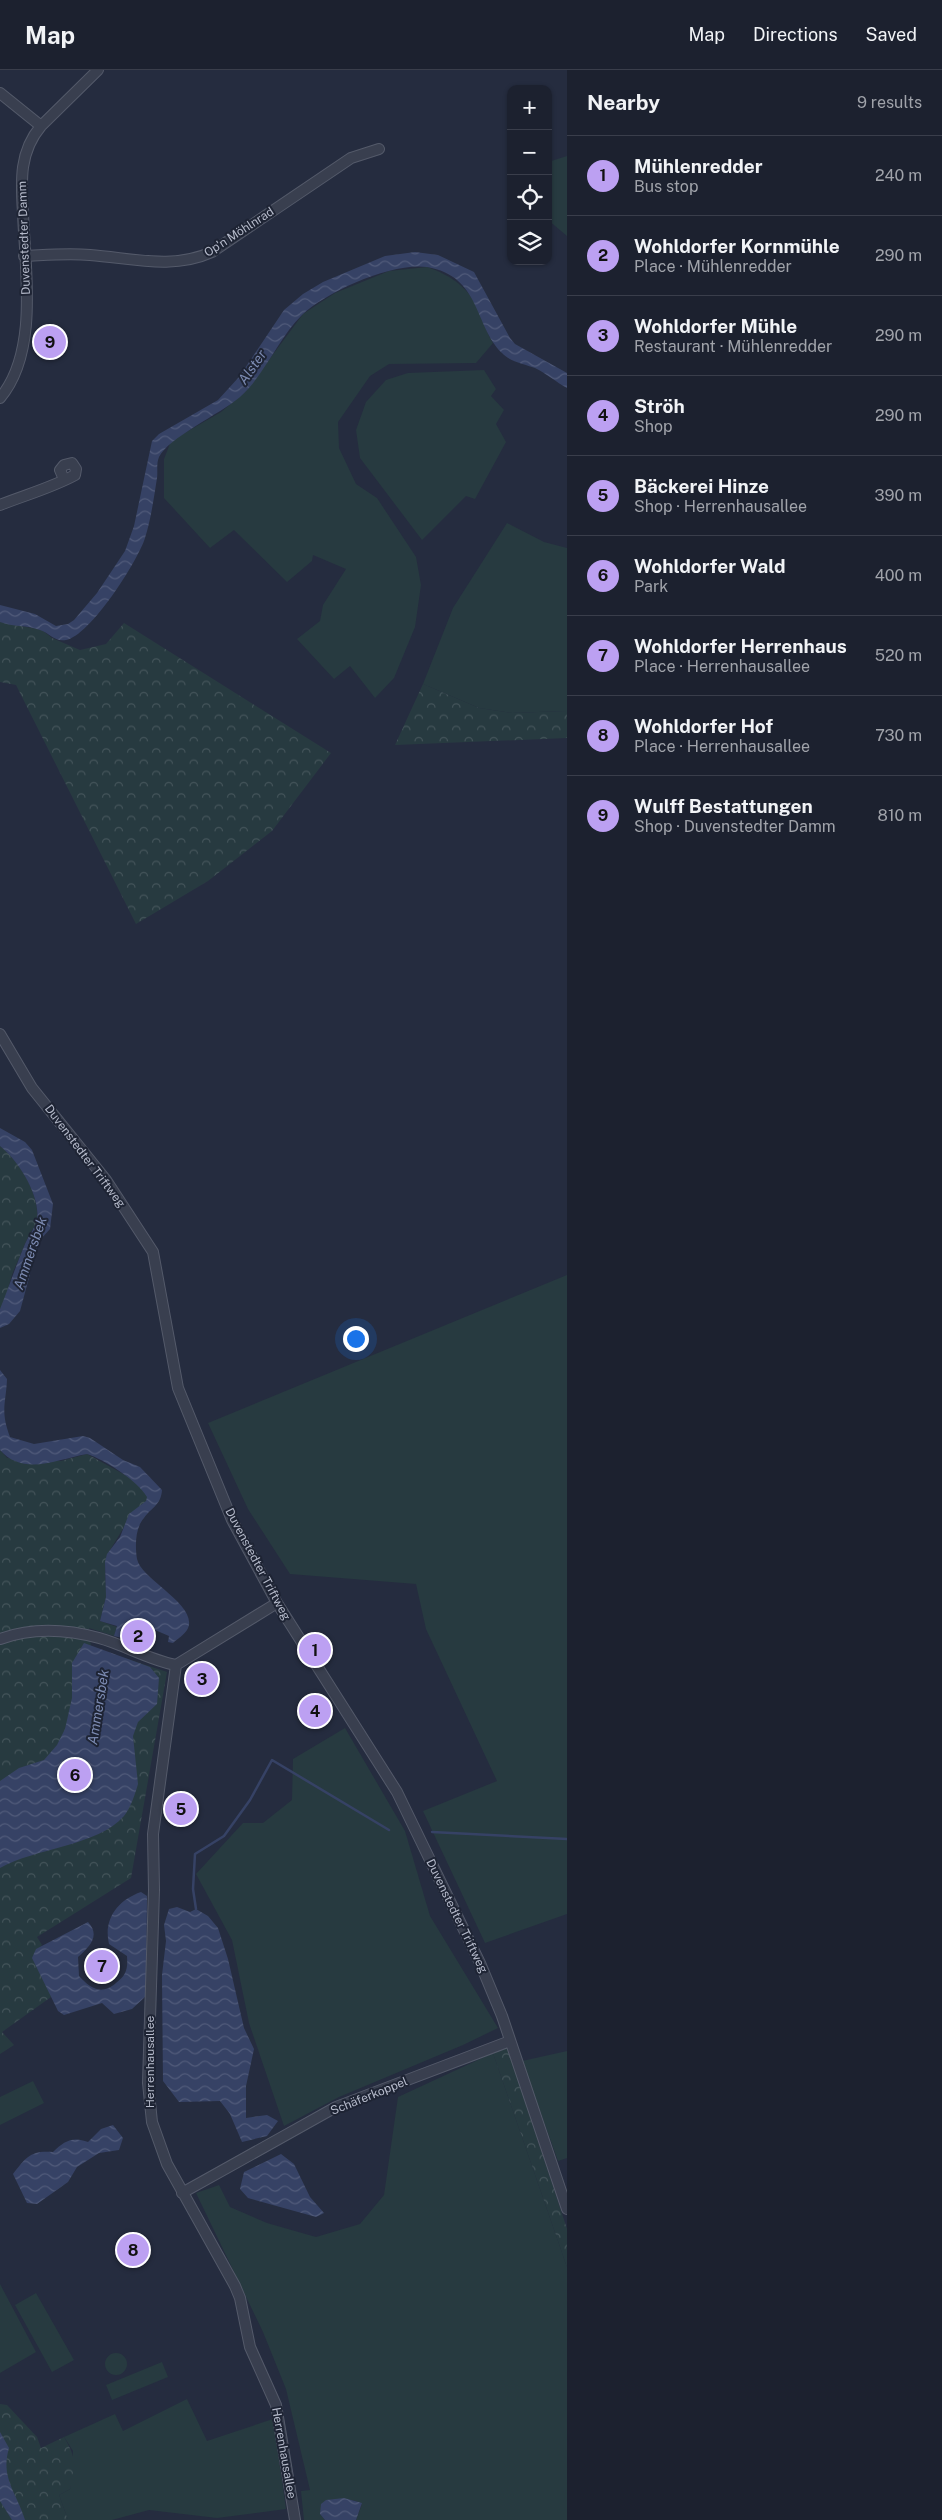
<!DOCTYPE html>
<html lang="en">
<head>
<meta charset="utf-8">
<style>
	body { margin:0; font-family:"Public Sans",sans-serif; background:#292e3b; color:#f1f3f6 }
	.controls { position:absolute; right:15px; top:15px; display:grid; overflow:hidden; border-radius:10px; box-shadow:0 1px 4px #0004 }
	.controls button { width:45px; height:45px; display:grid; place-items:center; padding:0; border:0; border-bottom:1px solid #3a3e4b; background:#1c212f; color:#f1f3f6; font:25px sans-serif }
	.you { position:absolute; left:355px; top:1268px; width:18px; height:18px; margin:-12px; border:4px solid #fff; border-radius:50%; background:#1a73e8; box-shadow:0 0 0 8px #1a73e833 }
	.badge { display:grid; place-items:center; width:32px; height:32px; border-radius:50%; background:#bca0f2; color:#111; font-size:16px; font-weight:700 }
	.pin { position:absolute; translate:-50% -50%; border:2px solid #fff; box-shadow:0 1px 5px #0006 }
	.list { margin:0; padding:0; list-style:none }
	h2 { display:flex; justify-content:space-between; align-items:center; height:65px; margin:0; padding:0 20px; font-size:21px }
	h2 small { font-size:16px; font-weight:400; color:#a0a3aa }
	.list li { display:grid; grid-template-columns:32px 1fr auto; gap:15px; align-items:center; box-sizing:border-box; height:80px; padding:0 20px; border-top:1px solid #3a3e4b }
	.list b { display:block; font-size:19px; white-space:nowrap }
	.list p { margin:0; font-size:16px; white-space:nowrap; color:#a0a3aa }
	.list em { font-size:16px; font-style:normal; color:#a0a3aa }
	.icon { flex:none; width:28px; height:28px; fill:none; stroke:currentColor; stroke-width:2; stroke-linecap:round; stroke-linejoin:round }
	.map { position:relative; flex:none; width:567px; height:2450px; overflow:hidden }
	header { display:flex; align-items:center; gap:30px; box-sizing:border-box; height:70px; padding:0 25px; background:#1c212f; border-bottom:1px solid #3a3e4b }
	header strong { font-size:24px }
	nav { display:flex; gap:28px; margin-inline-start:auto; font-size:18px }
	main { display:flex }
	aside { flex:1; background:#1c212f }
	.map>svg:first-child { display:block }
</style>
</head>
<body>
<header>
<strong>Map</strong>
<nav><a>Map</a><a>Directions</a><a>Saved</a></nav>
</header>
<main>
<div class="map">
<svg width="567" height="2450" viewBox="0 0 567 2450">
	<defs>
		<pattern id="forest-crowns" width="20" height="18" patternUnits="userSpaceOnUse" patternTransform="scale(1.25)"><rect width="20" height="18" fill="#273a40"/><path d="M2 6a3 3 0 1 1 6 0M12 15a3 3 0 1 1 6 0" fill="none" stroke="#44545a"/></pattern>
		<pattern id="water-waves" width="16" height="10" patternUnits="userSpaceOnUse" patternTransform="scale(1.25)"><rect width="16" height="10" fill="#364265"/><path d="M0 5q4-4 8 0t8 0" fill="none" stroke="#515b7a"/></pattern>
	</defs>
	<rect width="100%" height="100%" fill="#252c3f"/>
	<path fill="#273a40" d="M567 86V166L548 150V92Z
		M427 197C453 206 470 219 481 244 485 254 487 264 493 273L476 293 389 294 370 306 338 352 339 378 356 414 377 428 416 487 421 515 415 557 394 608 375 628 350 596 334 609 297 569 320 551 323 535 346 499 313 485 312 491 287 512 234 460 210 478 164 428V389L171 371 221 342 245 322 303 244 335 223 389 201Z
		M484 300 496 319 491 326 504 340 496 354 506 372 475 429 466 426 422 470 360 388 356 360 366 332 386 310 408 303Z
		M507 453 544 472 567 478V641L512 643 479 638 423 614 453 538Z
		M567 1205V1844L485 1873 423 1741 497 1711 426 1559 416 1514 290 1504 248 1439 208 1353Z
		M345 1658 405 1761 430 1846 498 1958 463 1975 339 2027 284 2056 249 1953 232 1870 196 1804 243 1753H263L292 1730 293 1689Z
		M567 1981V2088L558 2091 522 1991Z
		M493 1983 567 2197V2450H356L362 2434C350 2427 339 2430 326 2430L320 2444 325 2450H304L301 2421 310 2420 286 2319 263 2262 196 2123 219 2115 230 2137 267 2153 316 2167 360 2154 384 2125 398 2027Z
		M33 2011 44 2033 0 2055V2027Z
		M0 2214 36 2282 0 2303Z
		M36 2223 74 2290 52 2302 15 2235Z
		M105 2294a11 11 0 1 1 22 0a11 11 0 1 1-22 0Z
		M162 2292 168 2307 112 2330 106 2315Z
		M187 2329 207 2371 273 2349 286 2439 217 2448 149 2440 112 2450H68L59 2425 70 2419 73 2381 64 2367 115 2344 123 2361Z"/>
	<path fill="url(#forest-crowns)" d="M0 552 42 560 52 568 80 580 106 574 124 553 331 683 272 761 208 811 136 854 16 615 0 612Z
		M423 614 479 638 512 643 567 641V668L395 675Z
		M0 1076C19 1090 43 1129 36 1154 34 1158 30 1162 28 1167 23 1178 18 1191 13 1202 8 1214 8 1229 0 1239Z
		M0 1380 7 1388 61 1391 87 1384 134 1410 151 1429 124 1457 110 1480 105 1493 106 1527 100 1551 117 1557 114 1566 89 1558 91 1577 167 1602 131 1808 37 1867 42 1875 39 1878 51 1927 2 1962 14 1975 0 1984Z
		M507 1977 567 2159V2197L493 1983Z
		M0 2334 7 2335 37 2367 41 2378 64 2367C76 2387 76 2396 70 2419L59 2425 68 2450H0Z"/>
	<path fill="url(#water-waves)" d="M415 182 438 185 474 202 510 268 515 274 567 303V318C556 312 547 304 535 298 525 294 510 292 502 283 474 256 481 206 427 197 393 192 327 221 302 245 279 267 264 306 240 327 220 344 168 368 159 387 156 394 158 401 157 408 154 427 151 449 145 468 138 491 90 566 66 570 54 572 50 563 40 560 27 555 13 557 0 552V535L35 544 56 556 68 554 74 550 97 523 125 481 134 456 152 371 159 364 218 330 239 307 284 240 303 224 323 212 385 186Z
		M0 1058 25 1072 32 1080 53 1134 50 1159 39 1171 20 1241 9 1254 0 1258C0 1253 0 1243 0 1239 9 1217 16 1195 25 1174 29 1165 35 1158 37 1150 41 1126 18 1090 0 1076Z
		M0 1300 7 1309C6 1334 0 1340 10 1367L34 1374 83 1366 90 1368 123 1390 140 1397 162 1420C161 1435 152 1437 144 1448 135 1458 135 1476 137 1489 141 1510 201 1536 187 1560 184 1565 177 1569 173 1573L168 1572 169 1566 134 1551 130 1560 126 1558 122 1568 114 1566 117 1556 100 1551 106 1527 105 1492 107 1484 120 1467 129 1444 146 1431 147 1427C137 1410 105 1390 87 1384 57 1389 24 1407 0 1380Z
		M84 1573 150 1597 159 1608 157 1634 138 1652 133 1666 138 1714C135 1724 131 1737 124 1746 98 1776 35 1778 0 1798V1711L19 1698 44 1690 57 1675 65 1659 72 1628V1593Z
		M141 1822 147 1826 146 1926 132 1939 114 1944 102 1933 64 1945 58 1941 32 1888 36 1879 88 1852C101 1866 89 1877 78 1887L79 1906C90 1918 101 1926 116 1913 126 1905 128 1900 127 1886L109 1874C103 1849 118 1830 141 1822Z
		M177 1837 190 1842 196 1839 208 1846 218 1858 228 1889 244 1958 254 1979 246 2016V2048L267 2045 278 2051 267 2066 242 2072 230 2044 220 2031 179 2032 163 2011 162 1905 166 1871 164 1855 169 1839Z
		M113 2055 123 2068 119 2080 99 2083 77 2097 68 2112 37 2134 27 2133 13 2104C26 2087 31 2080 53 2082 64 2071 73 2066 88 2072L101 2059Z
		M281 2084 294 2094 310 2127 324 2143 316 2147 248 2128 240 2119 244 2102Z
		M0 2362 9 2378C0 2408 17 2423 25 2450H12L0 2431Z
		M344 2428 362 2433 356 2450H325L320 2444 321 2434 326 2430Z"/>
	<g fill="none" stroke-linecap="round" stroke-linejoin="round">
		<path stroke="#364265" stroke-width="2.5" d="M432 1762 567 1769
			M196 1839 193 1819 195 1784 224 1766 250 1730 272 1690 389 1760"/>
		<g stroke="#545a6a" stroke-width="12">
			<path id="minor" d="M0 23 41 56
				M24 186C47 185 68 183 90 185 132 188 172 200 212 182L351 88 379 79
				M0 328C39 282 25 199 23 143 21 111 19 82 41 56L98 0
				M0 435C25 425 51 418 75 405L76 399 72 393 64 395 60 400 63 407 66 409
				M0 964 32 1018 106 1110 153 1182 178 1318 232 1450 277 1533 397 1722 480 1893 502 1946 567 2139
				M0 1569C33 1557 66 1559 99 1568 125 1575 149 1590 176 1595L277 1533
				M176 1595 153 1764 154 1820 148 2013 152 2052 167 2094 235 2216 240 2228 250 2277 276 2335 295 2450
				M182 2123 336 2037 510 1971"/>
		</g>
		<use href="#minor" stroke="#393f4f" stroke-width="10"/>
	</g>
	<g text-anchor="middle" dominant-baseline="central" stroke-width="4" stroke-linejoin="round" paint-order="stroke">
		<g font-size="12" fill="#b5baca" stroke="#1e2434">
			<text transform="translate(239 162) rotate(-33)">Op'n Möhlnrad</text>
			<text transform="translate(24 168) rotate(-92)">Duvenstedter Damm</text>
			<text transform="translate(85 1086) rotate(53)">Duvenstedter Triftweg</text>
			<text transform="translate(258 1494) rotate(62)">Duvenstedter Triftweg</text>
			<text transform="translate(457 1846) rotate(64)">Duvenstedter Triftweg</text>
			<text transform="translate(150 1992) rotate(-90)">Herrenhausallee</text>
			<text transform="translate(369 2026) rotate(-22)">Schäferkoppel</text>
			<text transform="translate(284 2383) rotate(80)">Herrenhausallee</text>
		</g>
		<g font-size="14" font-style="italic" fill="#7c8bb2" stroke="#1e2434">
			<text transform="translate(252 297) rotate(-55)">Alster</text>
			<text transform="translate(30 1183) rotate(-71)">Ammersbek</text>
			<text transform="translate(98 1637) rotate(-81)">Ammersbek</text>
		</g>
	</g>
</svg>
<div class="controls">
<button>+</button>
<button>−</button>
<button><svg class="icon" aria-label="locate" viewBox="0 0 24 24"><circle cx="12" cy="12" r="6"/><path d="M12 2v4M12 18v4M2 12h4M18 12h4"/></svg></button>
<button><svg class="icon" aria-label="layers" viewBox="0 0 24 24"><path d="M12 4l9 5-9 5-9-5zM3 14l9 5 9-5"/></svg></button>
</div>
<div class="you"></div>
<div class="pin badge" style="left:315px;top:1580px">1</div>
<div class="pin badge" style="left:138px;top:1566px">2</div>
<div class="pin badge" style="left:202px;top:1609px">3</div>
<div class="pin badge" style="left:315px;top:1641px">4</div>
<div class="pin badge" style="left:181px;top:1739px">5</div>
<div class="pin badge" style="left:75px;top:1705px">6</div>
<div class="pin badge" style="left:102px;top:1896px">7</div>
<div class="pin badge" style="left:133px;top:2180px">8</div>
<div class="pin badge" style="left:50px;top:272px">9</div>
</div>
<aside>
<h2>Nearby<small>9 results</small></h2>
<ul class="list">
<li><span class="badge">1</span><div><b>Mühlenredder</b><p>Bus stop</p></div><em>240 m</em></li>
<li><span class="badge">2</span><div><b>Wohldorfer Kornmühle</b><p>Place · Mühlenredder</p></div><em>290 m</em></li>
<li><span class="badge">3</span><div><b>Wohldorfer Mühle</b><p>Restaurant · Mühlenredder</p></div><em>290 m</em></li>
<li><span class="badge">4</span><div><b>Ströh</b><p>Shop</p></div><em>290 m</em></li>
<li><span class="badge">5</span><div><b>Bäckerei Hinze</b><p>Shop · Herrenhausallee</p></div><em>390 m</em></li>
<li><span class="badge">6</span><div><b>Wohldorfer Wald</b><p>Park</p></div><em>400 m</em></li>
<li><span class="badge">7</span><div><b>Wohldorfer Herrenhaus</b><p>Place · Herrenhausallee</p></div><em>520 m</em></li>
<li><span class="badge">8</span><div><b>Wohldorfer Hof</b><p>Place · Herrenhausallee</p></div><em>730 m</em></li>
<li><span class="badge">9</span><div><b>Wulff Bestattungen</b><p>Shop · Duvenstedter Damm</p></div><em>810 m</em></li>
</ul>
</aside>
</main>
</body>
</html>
